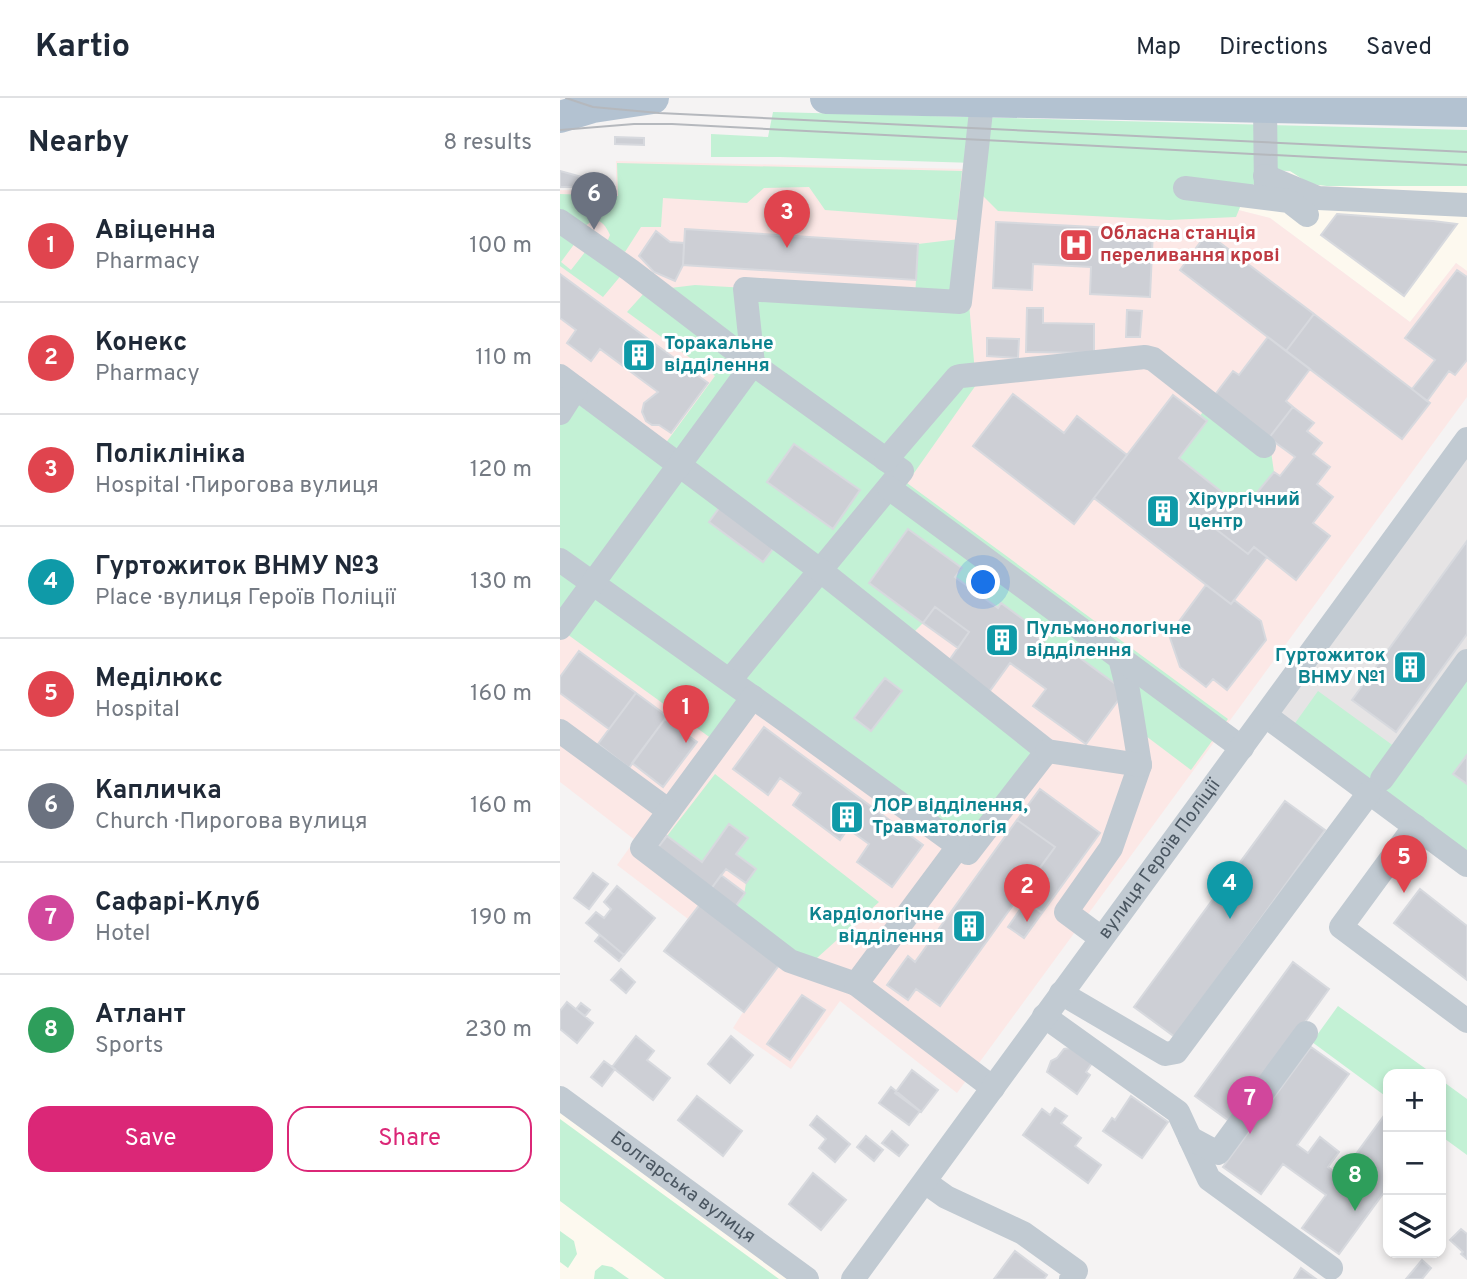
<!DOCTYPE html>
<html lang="en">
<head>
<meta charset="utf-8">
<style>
	body { margin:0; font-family:Overpass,sans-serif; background:#f2f2f3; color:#1f2937 }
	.controls { position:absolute; right:21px; bottom:21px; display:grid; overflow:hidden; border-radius:14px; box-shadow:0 4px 10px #0003 }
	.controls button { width:63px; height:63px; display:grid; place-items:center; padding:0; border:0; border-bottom:2px solid #e0e1e3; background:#fff; color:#1f2937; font:35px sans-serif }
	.you { position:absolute; left:424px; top:485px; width:24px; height:24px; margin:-18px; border:5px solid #fff; border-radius:50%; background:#1a73e8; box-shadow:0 0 0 10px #1a73e833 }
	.badge { display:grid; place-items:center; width:46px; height:46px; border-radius:50%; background:#db2777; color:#fff; font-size:23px; font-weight:700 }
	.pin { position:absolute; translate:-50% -58px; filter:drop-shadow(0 2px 4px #0008) }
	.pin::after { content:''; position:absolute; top:37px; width:24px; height:21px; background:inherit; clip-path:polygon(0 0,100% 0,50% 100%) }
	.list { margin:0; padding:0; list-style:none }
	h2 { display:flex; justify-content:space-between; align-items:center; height:91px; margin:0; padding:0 28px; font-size:30px }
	h2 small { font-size:23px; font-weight:400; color:#747a83 }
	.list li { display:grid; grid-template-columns:46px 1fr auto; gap:21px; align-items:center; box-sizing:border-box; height:112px; padding:0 28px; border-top:2px solid #e0e1e3 }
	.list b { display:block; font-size:26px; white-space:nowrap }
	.list p { margin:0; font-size:23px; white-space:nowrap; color:#747a83 }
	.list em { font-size:23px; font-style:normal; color:#747a83 }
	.actions { display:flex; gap:14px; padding:21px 28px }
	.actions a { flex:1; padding:16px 0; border:2px solid #db2777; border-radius:21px; text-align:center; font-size:24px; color:#db2777 }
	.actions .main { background:#db2777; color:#fff }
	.icon { flex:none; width:38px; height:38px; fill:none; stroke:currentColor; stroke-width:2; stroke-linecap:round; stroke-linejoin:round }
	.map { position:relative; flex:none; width:907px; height:1181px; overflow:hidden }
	header { display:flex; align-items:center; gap:42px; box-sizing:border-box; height:98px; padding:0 35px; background:#fff; border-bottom:2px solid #e0e1e3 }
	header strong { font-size:33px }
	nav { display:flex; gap:38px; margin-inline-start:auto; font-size:24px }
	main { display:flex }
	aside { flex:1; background:#fff }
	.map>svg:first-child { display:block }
</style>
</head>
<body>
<header>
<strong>Kartio</strong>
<nav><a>Map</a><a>Directions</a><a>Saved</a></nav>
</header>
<main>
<aside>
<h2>Nearby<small>8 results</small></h2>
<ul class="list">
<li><span class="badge" style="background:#e0444e">1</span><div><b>Авіценна</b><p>Pharmacy</p></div><em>100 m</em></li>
<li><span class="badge" style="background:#e0444e">2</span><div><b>Конекс</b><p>Pharmacy</p></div><em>110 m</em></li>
<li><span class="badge" style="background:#e0444e">3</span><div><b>Поліклініка</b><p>Hospital · Пирогова вулиця</p></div><em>120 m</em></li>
<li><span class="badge" style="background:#0f9aa8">4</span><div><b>Гуртожиток ВНМУ №3</b><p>Place · вулиця Героїв Поліції</p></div><em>130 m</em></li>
<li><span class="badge" style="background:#e0444e">5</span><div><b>Меділюкс</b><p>Hospital</p></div><em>160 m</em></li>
<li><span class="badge" style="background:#6b7280">6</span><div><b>Капличка</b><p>Church · Пирогова вулиця</p></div><em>160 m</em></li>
<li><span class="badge" style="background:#d1479c">7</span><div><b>Сафарі-Клуб</b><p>Hotel</p></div><em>190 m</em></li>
<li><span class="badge" style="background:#2e9e5b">8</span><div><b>Атлант</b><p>Sports</p></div><em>230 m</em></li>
</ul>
<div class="actions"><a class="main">Save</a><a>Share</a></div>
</aside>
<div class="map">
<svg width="907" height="1181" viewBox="0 0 907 1181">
	<rect width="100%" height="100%" fill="#f5f3f3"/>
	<path fill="#fdf9ef" d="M705 72 907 88V173L896 165 850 224 710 120 678 112 685 97Z
		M0 1000 247 1181H0Z"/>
	<path fill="#e6e4e5" d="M907 340V767L706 618Z"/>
	<path fill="#fce8e6" d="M56 63 404 71 635 101 710 120 850 224 896 165 907 173V299L397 995 280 903 231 971 173 930 183 914 104 853 128 821 57 767 75 742 0 684V92L56 93Z"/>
	<path fill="#c3f1d5" d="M213 14 907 32V88H767L750 86 730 73 705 72 685 97 676 119 609 122 438 113 413 88 415 65 220 59H151V36L208 39Z
		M57 65 402 73 397 122 265 112 249 89 204 90 187 105 103 100 101 129H81L65 154 47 144 50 137C42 119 34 119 21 132L0 119V96L58 98Z
		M0 128 18 141 1 164 11 172 29 149 63 175 43 199 0 168Z
		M408 140 409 205 416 287 347 385 668 621 631 672 574 629 568 594 508 562 467 532 470 526 442 505 438 510 395 479 401 469 348 431 309 485 363 525 347 541 487 653 408 755 193 599 159 646 0 531V266L105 346 155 278 67 214 86 193 135 187 355 200 358 146Z
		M654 298 709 340 714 374 696 396 674 403 619 360 647 324 640 318Z
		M907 563V767L728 635 758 593 842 654Z
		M155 676 319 804 247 869 170 816 184 797 186 785 196 771 176 756 187 740 169 726 142 764 107 738Z
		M778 908 873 976H828V1000L752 944Z
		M881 982 907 1001V1057L881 1038Z
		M0 1021 219 1181H105L0 1103Z
		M0 1133 14 1143 17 1156 8 1170 0 1164Z
		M42 1167 52 1169 69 1181H34L35 1173Z"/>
	<path fill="#cdcfd5" stroke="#d7d9de" stroke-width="2" d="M55 39 84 40V47L55 46Z
		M0 73 22 79 23 89H0Z
		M777 116 873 123 897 126 844 198 761 137Z
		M436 124 593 132 590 199 530 196 531 169 473 166 472 192 433 190Z
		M125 131 358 146 356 182 123 167Z
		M96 133 110 144 124 145 123 167 115 183 94 174 79 158Z
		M647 135 754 216 726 253 620 172Z
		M897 172 907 179V262L895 277 889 273 867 303 852 291 875 262 845 240Z
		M0 176 148 285 111 335 99 327H92L86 323 82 314 84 305 98 294 40 251 31 263 7 245 16 232 0 220Z
		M467 210H483V225L534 226V255L466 254Z
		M567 212 582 213 580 239H566Z
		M754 216 870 305 842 341 726 253Z
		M708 239 750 271 726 303 733 309 709 340 654 298 673 273 679 277Z
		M427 240 459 241 458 260 427 258Z
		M453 296 504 335 517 318 567 357 514 426 413 348Z
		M613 297 647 323 619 360 668 399 648 425 688 456 694 449 707 459 671 506 534 400Z
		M733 309 754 325 747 333 762 345 753 356 770 369 757 386 773 399 753 425 770 438 736 482 694 449 688 456 648 425 668 399 674 403 696 396 714 374 720 378 735 359 709 340Z
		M234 346 300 392 273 431 207 384Z
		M162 406 216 447 203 464 149 424Z
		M348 431 402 470 395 479 438 510 441 505 471 527 467 532 508 562 513 555 565 593 526 646 473 608 486 591 450 565 429 594 388 564 409 534 375 509 363 525 309 485Z
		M907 443V536L836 634 792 602Z
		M646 487 671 506 674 502 701 523 706 542 667 592 653 581 646 589 620 569 609 537Z
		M375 509 409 534 398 550 363 525Z
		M19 553 76 595 49 631 0 595V579Z
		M325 580 342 593 311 633 294 620Z
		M76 595 107 618 69 670 38 646Z
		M105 621 137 644 103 689 72 665Z
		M204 629 363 747 332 789 297 764 309 746 288 731 280 742 233 707 241 695 220 680 208 697 173 671Z
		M907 657V686L893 676Z
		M480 691 540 735 482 815 459 798 495 749 457 722Z
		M725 703 765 732 615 939 574 909Z
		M457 722 495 749 380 908 356 891 348 902 327 887 348 858 355 864Z
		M169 726 188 740 176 756 196 771 186 785 166 771 147 796 93 756 107 738 142 764Z
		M33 775 48 786 29 811 14 800Z
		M161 777 185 795 173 812 149 794Z
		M57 788 95 820 64 857 26 825 36 814 44 820 51 811 44 804Z
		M860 791 907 828V882L834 825Z
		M466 803 482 815 464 840 448 829Z
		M141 805 220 866 184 914 104 853Z
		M40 837 64 857 59 863 35 843Z
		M733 864 769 891 672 1025 635 998Z
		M61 871 75 884 66 895 51 882Z
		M242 897 265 912 230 962 207 946Z
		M7 904 33 925 17 945 0 931V913Z
		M21 905 30 912 25 918 16 911Z
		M76 938 94 953 87 962 110 980 93 1002 52 969Z
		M171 938 193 957 170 985 148 966Z
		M751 949 789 976 737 1047 748 1055 760 1039 779 1054 768 1069 780 1078 828 1012V1089L779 1156 742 1130 766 1097 723 1066 701 1096 663 1069Z
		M511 950 532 965 526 974 530 977 517 996 487 974 491 963 497 960 504 951Z
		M44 963 55 971 42 988 31 979Z
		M352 972 378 992 361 1014 335 995Z
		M331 989 360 1013 349 1027 319 1005Z
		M137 998 182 1033 163 1058 118 1022Z
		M571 998 608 1024 582 1060 543 1033 552 1020 555 1022Z
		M495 1010 507 1018 501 1025 521 1040 515 1048 541 1067 528 1085 463 1037 482 1011 490 1017Z
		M257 1018 290 1046 275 1064 259 1050 266 1041 250 1027Z
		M332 1033 348 1047 339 1058 322 1045Z
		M306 1038 323 1052 314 1063 297 1049Z
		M253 1075 286 1102 261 1132 229 1106Z
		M901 1131 907 1136V1161L901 1156 903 1154 890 1142Z
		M455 1153 487 1177 484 1181H434Z
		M862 1162 871 1170 862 1181H846Z
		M741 1170 756 1181H734Z"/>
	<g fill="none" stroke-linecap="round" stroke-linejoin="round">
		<g stroke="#c1cad2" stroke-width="24">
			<path d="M705 8 706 95"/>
			<path d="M705 78 758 100 907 107"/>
			<path d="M625 90 729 103 747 117"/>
			<path d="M0 123 70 172 193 266 342 373 170 582"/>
			<path d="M0 278 261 473 487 653 408 755 222 620 0 462"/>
			<path d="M0 315 16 290"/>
			<path d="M326 362 397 279 401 278 585 259 593 261 704 348"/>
			<path d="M329 390 560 560 568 593 580 667 551 750 506 814 541 840"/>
			<path d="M0 530 193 266 185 191 400 204 422 4"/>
			<path d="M560 560 682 650"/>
			<path d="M706 618 907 767"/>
			<path d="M0 633 109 713 193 599"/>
			<path d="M487 653 580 667"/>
			<path d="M822 681 907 563"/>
			<path d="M109 713 82 750 230 863 296 886"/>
			<path d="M855 728 781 829 907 923"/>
			<path d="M398 749 296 886 433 990"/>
			<path d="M501 895 605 956 616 954 809 695"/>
			<path d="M484 918 618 1014 649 1081 771 1170"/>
			<path id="s1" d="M0 1000 247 1181"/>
			<path d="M630 1040 658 1055 746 935"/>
			<path d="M365 1084 386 1099 463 1135 516 1173 511 1181"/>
			<path id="s2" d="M293 1181 907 341"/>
		</g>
		<path stroke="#b3c2d1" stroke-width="32" d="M266 0 907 13
			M0 19 33 9 93 0"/>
		<path stroke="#b5b8bd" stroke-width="2" d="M6 0 33 9 99 15 907 54
			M0 32 74 26H112L907 67"/>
	</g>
	<defs>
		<g id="hospital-square" transform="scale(1.75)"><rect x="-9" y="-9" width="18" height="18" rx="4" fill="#e0444e" stroke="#fff"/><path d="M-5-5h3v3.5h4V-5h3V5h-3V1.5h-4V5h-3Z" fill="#fff"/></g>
		<g id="building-square" transform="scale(1.75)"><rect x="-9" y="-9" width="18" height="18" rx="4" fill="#0f9aa8" stroke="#fff"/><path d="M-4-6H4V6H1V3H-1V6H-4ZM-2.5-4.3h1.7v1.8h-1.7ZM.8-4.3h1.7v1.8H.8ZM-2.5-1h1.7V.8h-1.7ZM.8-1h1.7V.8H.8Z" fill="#fff"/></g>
	</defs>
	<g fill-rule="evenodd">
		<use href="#hospital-square" x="516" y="147"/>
		<use href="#building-square" x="79" y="257"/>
		<use href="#building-square" x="603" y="413"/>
		<use href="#building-square" x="442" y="542"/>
		<use href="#building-square" x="850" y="569"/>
		<use href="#building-square" x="287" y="719"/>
		<use href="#building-square" x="409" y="828"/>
	</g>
	<g text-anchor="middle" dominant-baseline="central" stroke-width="6" stroke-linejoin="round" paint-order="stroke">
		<g font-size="19" font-weight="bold" fill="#be3a42" stroke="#fff" text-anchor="start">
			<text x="540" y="136">Обласна станція<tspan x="540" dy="22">переливання крові</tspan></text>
		</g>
		<g font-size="19" font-weight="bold" fill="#0d838f" stroke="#fff" text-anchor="start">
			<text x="104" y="246">Торакальне<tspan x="104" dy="22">відділення</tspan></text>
			<text x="628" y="402">Хірургічний<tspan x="628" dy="22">центр</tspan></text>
			<text x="466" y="531">Пульмонологічне<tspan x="466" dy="22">відділення</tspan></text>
			<text x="826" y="558" text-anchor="end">Гуртожиток<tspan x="826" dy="22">ВНМУ №1</tspan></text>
			<text x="312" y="708">ЛОР відділення,<tspan x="312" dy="22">Травматологія</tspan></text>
			<text x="384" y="817" text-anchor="end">Кардіологічне<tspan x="384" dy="22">відділення</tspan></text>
		</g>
		<g font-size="19" fill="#4a5661" stroke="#fff">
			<text stroke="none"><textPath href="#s2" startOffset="520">вулиця Героїв Поліції</textPath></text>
			<text stroke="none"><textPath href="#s1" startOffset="152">Болгарська вулиця</textPath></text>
		</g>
	</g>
</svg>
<div class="controls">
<button>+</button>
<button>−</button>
<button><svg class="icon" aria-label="layers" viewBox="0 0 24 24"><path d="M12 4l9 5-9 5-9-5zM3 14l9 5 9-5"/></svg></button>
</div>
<div class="you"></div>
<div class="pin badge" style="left:126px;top:645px;background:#e0444e">1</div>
<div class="pin badge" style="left:467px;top:824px;background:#e0444e">2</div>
<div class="pin badge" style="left:227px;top:150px;background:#e0444e">3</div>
<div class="pin badge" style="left:670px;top:821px;background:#0f9aa8">4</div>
<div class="pin badge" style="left:844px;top:795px;background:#e0444e">5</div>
<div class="pin badge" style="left:34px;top:132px;background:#6b7280">6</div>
<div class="pin badge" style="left:690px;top:1036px;background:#d1479c">7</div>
<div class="pin badge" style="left:795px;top:1113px;background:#2e9e5b">8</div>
</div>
</main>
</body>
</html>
